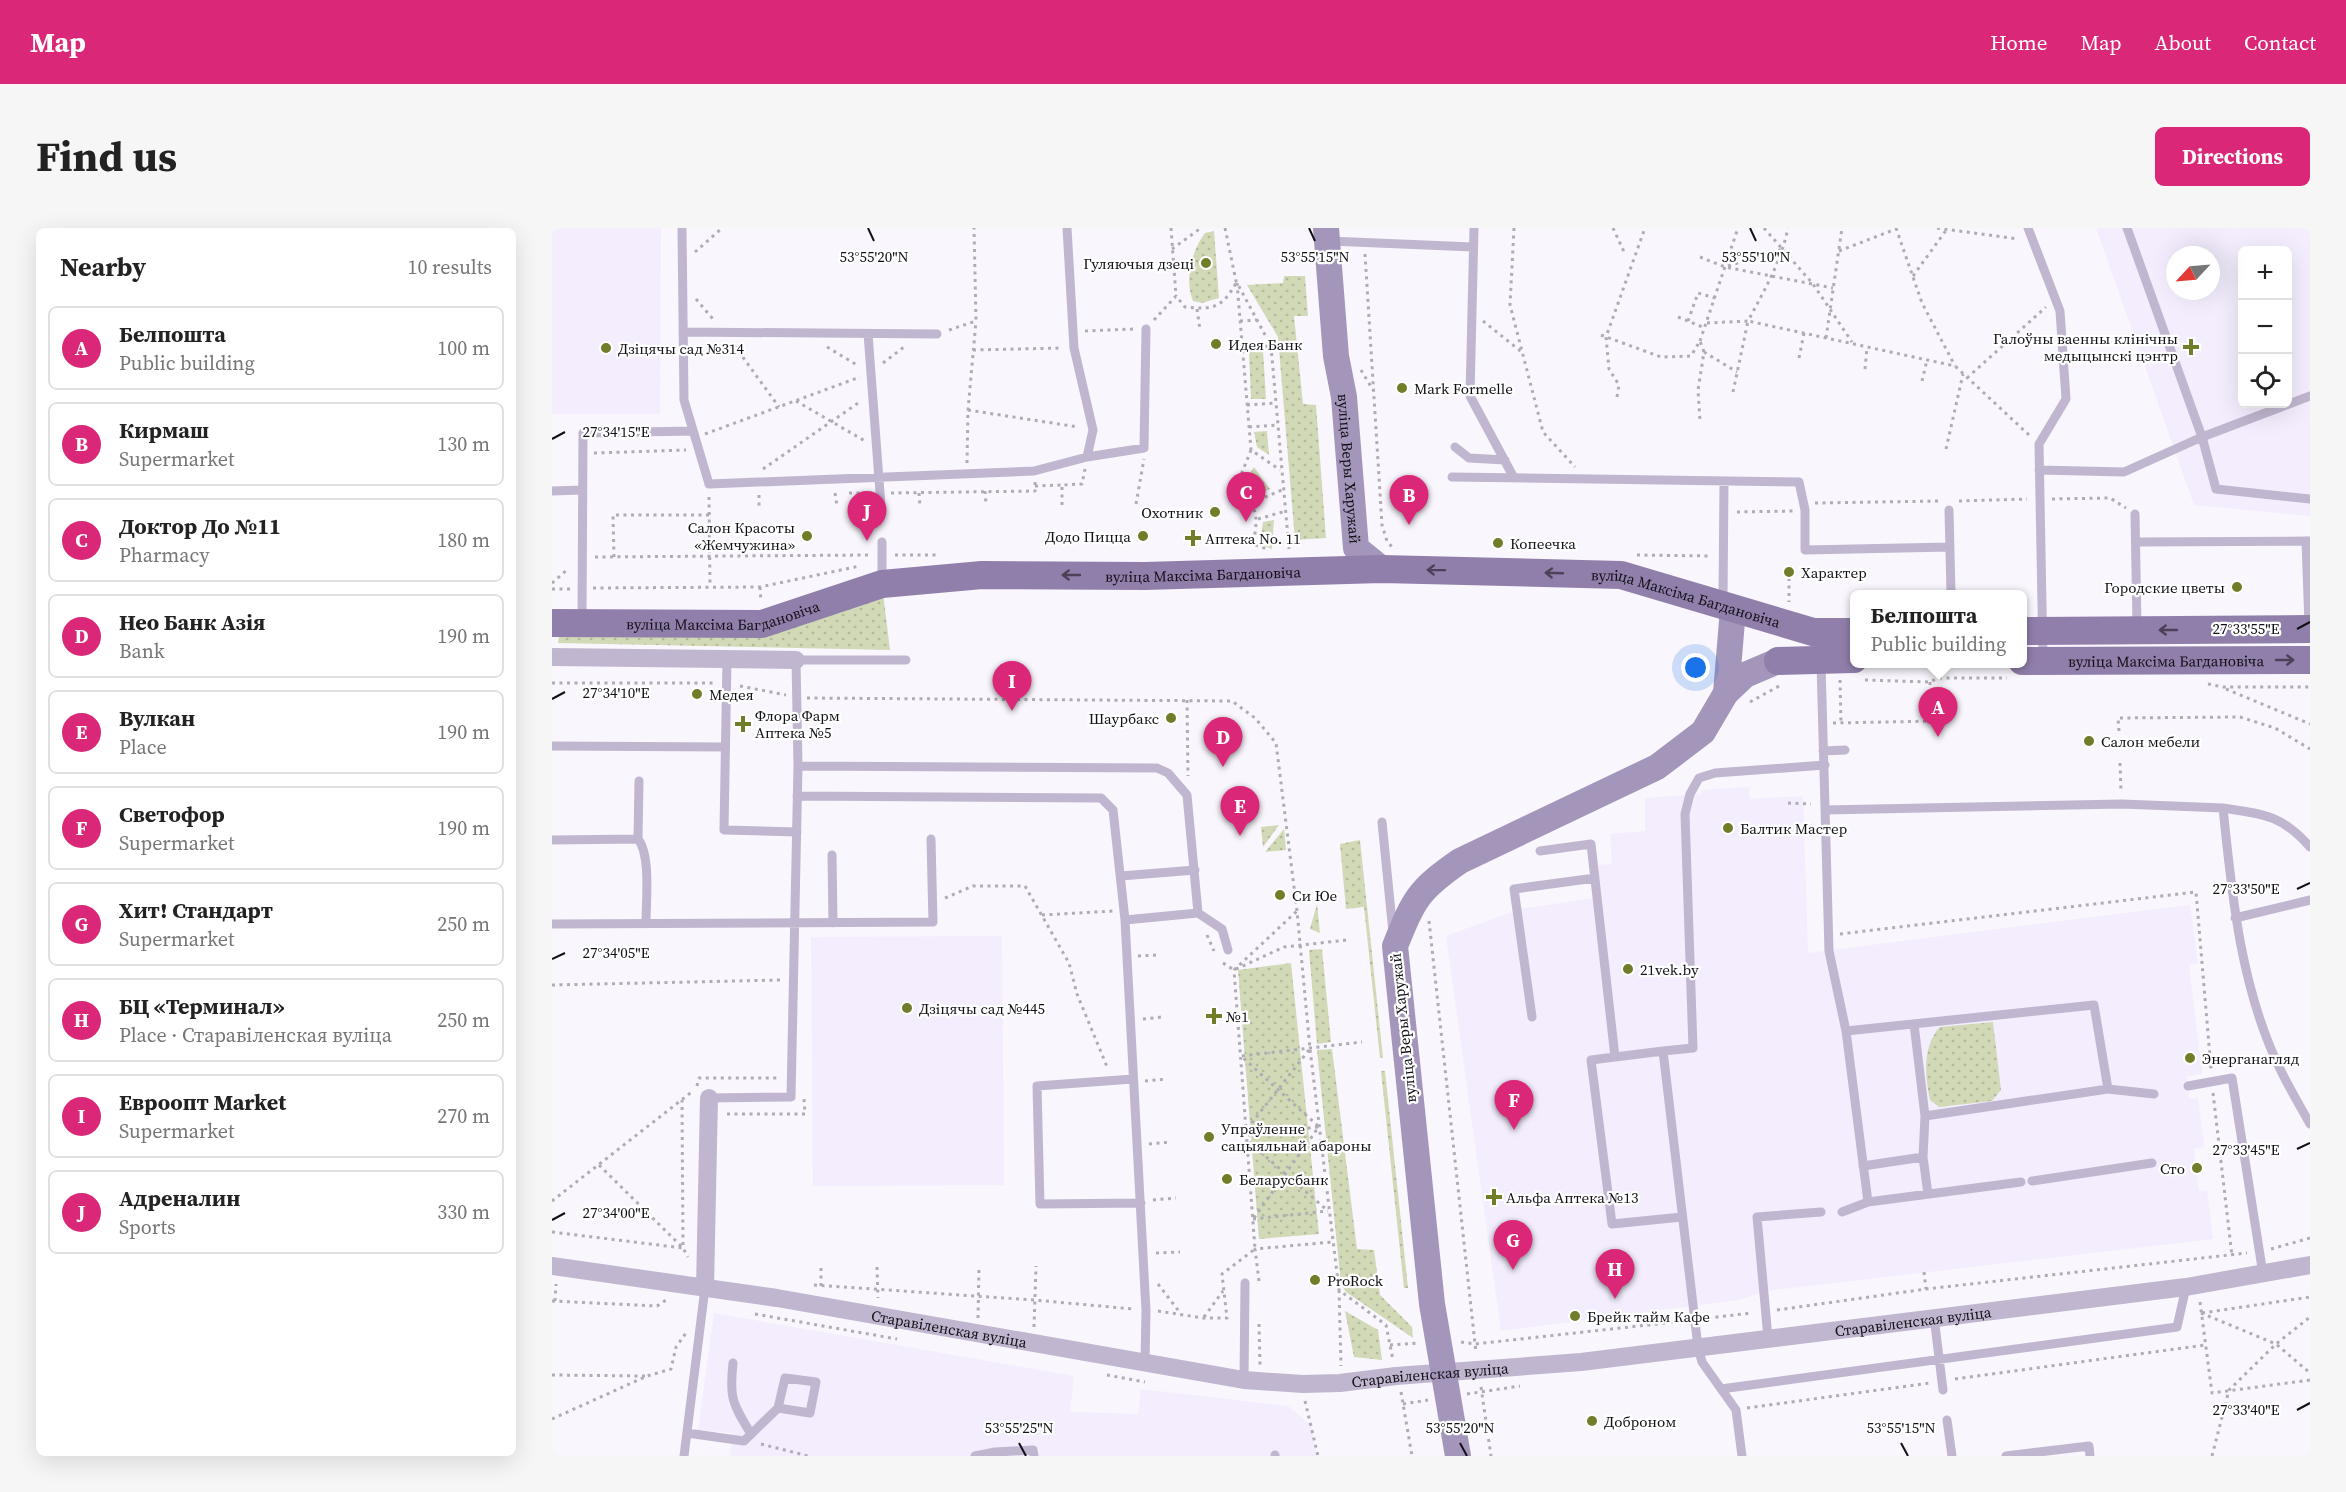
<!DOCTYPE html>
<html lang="en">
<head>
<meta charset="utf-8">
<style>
	body { margin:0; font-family:"Source Serif 4",serif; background:#f6f6f6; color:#222 }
	.controls { position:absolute; right:18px; top:18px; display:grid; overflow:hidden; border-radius:9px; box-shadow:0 6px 24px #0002 }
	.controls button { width:54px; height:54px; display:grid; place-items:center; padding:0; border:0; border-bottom:2px solid #e0e0e0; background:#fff; color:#222; font:30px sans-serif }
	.compass { position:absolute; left:1614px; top:18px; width:54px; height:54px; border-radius:50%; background:#fff; box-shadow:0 6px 24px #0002; rotate:244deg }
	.you { position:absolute; left:1144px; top:440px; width:21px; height:21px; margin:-15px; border:4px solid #fff; border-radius:50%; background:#1a73e8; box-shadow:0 0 0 9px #1a73e833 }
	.badge { display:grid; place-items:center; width:39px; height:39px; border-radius:50%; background:#db2777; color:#fff; font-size:20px; font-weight:700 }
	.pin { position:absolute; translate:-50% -50px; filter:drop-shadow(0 2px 3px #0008) }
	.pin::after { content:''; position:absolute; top:32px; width:21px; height:18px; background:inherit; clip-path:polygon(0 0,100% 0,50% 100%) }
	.popup { position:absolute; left:1298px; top:362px; width:177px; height:78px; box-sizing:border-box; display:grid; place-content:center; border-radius:9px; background:#fff; filter:drop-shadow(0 2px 4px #0005); font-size:20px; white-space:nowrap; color:#767676 }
	.popup b { font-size:22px; color:#222 }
	.popup::after { content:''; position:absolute; left:50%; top:100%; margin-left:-12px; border:12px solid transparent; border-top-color:#fff }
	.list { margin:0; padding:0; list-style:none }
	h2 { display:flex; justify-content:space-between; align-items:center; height:78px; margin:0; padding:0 24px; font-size:26px }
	h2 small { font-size:20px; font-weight:400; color:#767676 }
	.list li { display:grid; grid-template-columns:39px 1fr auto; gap:18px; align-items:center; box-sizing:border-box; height:84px; margin:0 12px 12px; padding:0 12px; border:2px solid #e0e0e0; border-radius:9px }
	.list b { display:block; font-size:22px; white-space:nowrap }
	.list p { margin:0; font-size:20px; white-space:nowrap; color:#767676 }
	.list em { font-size:20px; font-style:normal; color:#767676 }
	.icon { flex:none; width:33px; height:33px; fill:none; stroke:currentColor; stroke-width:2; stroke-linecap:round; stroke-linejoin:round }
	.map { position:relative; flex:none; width:1758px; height:1228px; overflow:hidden; border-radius:9px }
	header { display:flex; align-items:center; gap:36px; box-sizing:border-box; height:84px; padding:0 30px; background:#db2777; color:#fff }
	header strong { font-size:28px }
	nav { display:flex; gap:33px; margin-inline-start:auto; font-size:21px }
	.intro { display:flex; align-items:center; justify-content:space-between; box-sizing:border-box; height:144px; padding:0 36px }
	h1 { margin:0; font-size:42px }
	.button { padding:15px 27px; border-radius:9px; background:#db2777; color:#fff; font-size:21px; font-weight:700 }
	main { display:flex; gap:36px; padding:0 36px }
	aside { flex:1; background:#fff; border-radius:9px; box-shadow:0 6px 24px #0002 }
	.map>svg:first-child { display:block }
</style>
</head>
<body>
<header>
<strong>Map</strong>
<nav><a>Home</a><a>Map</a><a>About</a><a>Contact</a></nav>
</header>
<div class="intro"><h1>Find us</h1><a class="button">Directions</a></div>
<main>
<aside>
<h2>Nearby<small>10 results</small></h2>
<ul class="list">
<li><span class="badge">A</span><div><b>Белпошта</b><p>Public building</p></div><em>100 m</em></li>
<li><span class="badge">B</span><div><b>Кирмаш</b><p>Supermarket</p></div><em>130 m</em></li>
<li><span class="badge">C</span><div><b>Доктор До №11</b><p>Pharmacy</p></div><em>180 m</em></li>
<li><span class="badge">D</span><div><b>Нео Банк Азія</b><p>Bank</p></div><em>190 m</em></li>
<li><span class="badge">E</span><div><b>Вулкан</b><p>Place</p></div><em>190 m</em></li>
<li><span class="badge">F</span><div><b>Светофор</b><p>Supermarket</p></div><em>190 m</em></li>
<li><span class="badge">G</span><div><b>Хит! Стандарт</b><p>Supermarket</p></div><em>250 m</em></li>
<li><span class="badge">H</span><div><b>БЦ «Терминал»</b><p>Place · Старавіленская вуліца</p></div><em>250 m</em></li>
<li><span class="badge">I</span><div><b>Евроопт Market</b><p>Supermarket</p></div><em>270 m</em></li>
<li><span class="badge">J</span><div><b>Адреналин</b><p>Sports</p></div><em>330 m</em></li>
</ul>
</aside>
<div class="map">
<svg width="1758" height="1228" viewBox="0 0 1758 1228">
	<defs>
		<pattern id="grass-dots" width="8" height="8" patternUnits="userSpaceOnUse" patternTransform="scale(1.5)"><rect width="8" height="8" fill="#d2d9b6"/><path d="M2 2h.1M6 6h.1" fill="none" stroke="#b3b99c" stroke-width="1.8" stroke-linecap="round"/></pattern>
	</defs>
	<rect width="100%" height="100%" fill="#f9f6fd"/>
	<path fill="#f3edfd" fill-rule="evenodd" d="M0 0H109L108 186H0Z
		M1544 0H1758V288L1642 277ZM1690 22H1736V176H1690ZM1623 27H1659V63H1623Z
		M1197 559 1198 571 1251 568 1256 725 1638 677 1646 735 1637 737 1650 846 1635 848 1637 871 1646 870 1652 919 1642 921 1647 963 1655 962 1661 1011 1221 1062 1185 1072 949 1103 894 708 968 681 1048 669 1046 637 1060 636 1058 606 1093 603V570L1149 566 1150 562Z
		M450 708 452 957 261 958 259 709Z
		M162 1085 522 1148 518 1184 586 1186 589 1161 736 1178 759 1197 765 1228H178L181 1205 146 1202Z"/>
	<path fill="url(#grass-dots)" d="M662 3 667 70 650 75 641 73C632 52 640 22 653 5Z
		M732 48H753L756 88H742L751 176 764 177 774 310 743 312 726 109 695 57 731 55Z
		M711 122 714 171H699L697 123Z
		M715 203 717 227 705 219 702 204Z
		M702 239 718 261 704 267 693 254Z
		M722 292 720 321 708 316 711 294Z
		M331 365 338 422 6 415 7 408 212 409Z
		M727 597 711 619 709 599Z
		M732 601 734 622 713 624Z
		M808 612 831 830H828L812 679 794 681 788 616Z
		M765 676 768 705 758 701Z
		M770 721 779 814 765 816 757 722Z
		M739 735 767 1006 707 1011 686 742Z
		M1441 794 1449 862 1440 873 1387 879 1378 872C1373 848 1370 818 1388 799Z
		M780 821 805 1021 822 1022 828 1067 860 1099 861 1110 794 1064 789 1056 765 822Z
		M829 843H833L856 1060H852Z
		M793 1083 826 1102 830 1132 802 1129Z"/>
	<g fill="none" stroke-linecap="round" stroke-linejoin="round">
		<path stroke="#afadb3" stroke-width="3" stroke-dasharray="3 4.5" stroke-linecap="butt" d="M619 0 624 68
			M673 0 684 53 719 118 737 321
			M962 0 958 77 991 204 1023 239
			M1061 0 1073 26
			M1212 0 1261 56 1300 114
			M1344 0 1370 75 1403 138
			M1385 0 1466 11
			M620 21 649 0
			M1287 23 1344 1
			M143 24 170 0
			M813 26 830 297 835 313 840 319
			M1148 29 1173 39 1281 60
			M1176 38 1231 21
			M1361 48 1395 1
			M685 55 699 222 728 242
			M144 71 161 91
			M645 81 648 102
			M1126 89 1153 100
			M602 92 624 68 633 79C661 82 670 80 684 55
			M688 93 705 92
			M931 93 971 125
			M1136 93 1146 65 1163 70
			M1155 95 1196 93C1212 63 1229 34 1236 0
			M397 102 424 93 422 0
			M533 103 581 101
			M1049 107 1109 129 1139 128 1148 113 1152 124 1146 162 1148 193
			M1274 110 1290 0
			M1148 113 1186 0
			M182 117 227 179
			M275 119 305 137
			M691 119 719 118
			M421 122 509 120
			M1152 124 1185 144
			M1247 130 1252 105
			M331 135 352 119
			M1313 141 1315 119
			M809 142 821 162
			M1415 150 1494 79
			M1370 153 1375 132
			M1181 164 1196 93 1403 138 1477 207
			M1065 169 1067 157 1057 141 1054 109 1093 0
			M244 173 313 213
			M695 177 723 175
			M416 182 526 199
			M697 199 725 197
			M153 206 308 149
			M1394 221 1411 146
			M699 222 685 257C705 280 707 286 701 316L715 321
			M42 225 134 222
			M415 235 416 182 424 93
			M211 241 309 173
			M483 258 510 257
			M433 263 434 277
			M283 265 285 278
			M297 265H315
			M339 265 483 263V254
			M367 265 368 278
			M207 267V279
			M157 269 158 359
			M1500 271 1558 270 1574 280
			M1407 273 1475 271
			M699 275 730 262
			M1263 275 1388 273
			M584 276 592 231
			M510 277V257L530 256 533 241
			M1185 284 1242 283
			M706 291 734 283
			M343 327H384
			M1085 327 1159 328
			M43 329 318 327
			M62 329 61 287H157
			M1237 350V374
			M0 355 16 341
			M208 359 209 373
			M41 360 208 359 308 338
			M0 361H19
			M1288 452 1289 495
			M1313 452 1378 454 1386 450H1455
			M1378 454V469L1383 478 1384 505
			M0 455H163
			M1656 456 1671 459H1758
			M188 458 234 467
			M1674 461 1758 496
			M255 470 680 473 703 490 724 515 745 683 758 821 787 1062 834 1097 841 1132
			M635 472 636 548
			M1198 474 1229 457
			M1281 495 1384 493
			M1567 503 1566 490 1688 489 1723 500 1758 521
			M1568 535 1569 563
			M1236 575 1259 576
			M393 670 421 658H473L517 735 525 766 556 841
			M490 687 561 683
			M877 693 924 1125
			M1288 706 1644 664 1659 841
			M655 707 662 723
			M586 728 605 727
			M671 735 682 742 732 719 795 712
			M0 757 229 752
			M591 791 610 789
			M593 853 615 851
			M145 858 147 850H228
			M1661 865 1680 1028
			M175 886H253L252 871
			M766 898 689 828 810 814
			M695 901 757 822
			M696 907 766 899
			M697 914 775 982
			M597 916 619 914
			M47 937 131 1020 136 1029
			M601 972 624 970
			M0 973 141 863
			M702 990 766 900
			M701 991 776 983
			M0 1004 131 1020 130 872
			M1719 1021 1758 1010
			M604 1025 628 1024
			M325 1039 326 1070
			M269 1040V1059
			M1372 1044 1374 1061
			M707 1053 703 1021 780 1014
			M606 1056 629 1086
			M262 1057 482 1072 581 1081
			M787 1062 789 1138
			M0 1073 105 1078 114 1072
			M3 1073 4 1056
			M1648 1074 1660 1165 1758 1152
			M1225 1082 1374 1061 1695 1025
			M606 1083 651 1090H675L670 1046 703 1021 682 742 745 683
			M1649 1085 1724 1116 1758 1145
			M1650 1085 1758 1069
			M203 1086 345 1111
			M652 1089 671 1063
			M426 1090 427 1038
			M1156 1090 1200 1085
			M707 1096 708 1137
			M482 1099 484 1038
			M909 1114 923 1116 1132 1093
			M838 1117 866 1115
			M0 1147 94 1148
			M555 1147 593 1154
			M1403 1151 1653 1117
			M929 1159 939 1228
			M849 1164 860 1228
			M915 1166 968 1158
			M753 1173 766 1228
			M851 1176 876 1172
			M1195 1180 1378 1155
			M0 1191 95 1148 119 1141 124 1119 134 1105
			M209 1216 256 1228
			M1660 1228 1677 1162 1724 1116 1758 1089"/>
		<path stroke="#c0b6cf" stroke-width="9" d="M130 0 132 172 157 256 482 243 535 229 592 220 594 101
			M515 0 522 120 541 202 535 229
			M922 0 918 168 962 250
			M1476 0 1508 83 1514 171 1487 216 1491 431
			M1575 0 1650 209 1664 261 1758 271
			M777 13 921 19
			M131 104 385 106
			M316 106 329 278
			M903 219 917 230 953 232
			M1487 242 1572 244 1650 209 1758 168
			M900 249 1247 254 1253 282V322L1398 319
			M0 263 30 262
			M1397 282 1399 366
			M1583 286 1585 398
			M1754 313 1757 397
			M1584 314 1758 313
			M330 354V314
			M1171 374 1172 253
			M30 393 31 205 141 203
			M175 431 172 602 245 604
			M1269 436 1277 723 1294 803
			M0 518 173 519
			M1271 523 1293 522
			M246 538 605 540 616 545 635 567 646 685 670 701 676 722
			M245 568 549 570 561 582 573 692
			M1671 580C1712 586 1730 587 1758 619
			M1273 582 1570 576 1671 580C1680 669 1689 762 1729 843 1738 861 1748 878 1758 896
			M830 594 841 704
			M86 611 87 553
			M0 612 86 611C99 627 94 673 94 695
			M988 623 1039 616 1063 829
			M280 627 281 695
			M569 648 643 642
			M1683 690 1758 672
			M0 696 381 694 379 611
			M980 789 962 661 1043 650
			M1111 823 1141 820 1133 586 1138 566 1147 550 1163 545 1273 537
			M581 851 485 858 488 976 589 975
			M1636 858 1680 850 1711 1046
			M1556 861 1602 866
			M157 870 239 869 246 538 244 432H354
			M1373 888 1371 929 1376 966
			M1311 938 1371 929
			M1480 953 1600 935
			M1316 974 1469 954
			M1290 984 1316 974 1294 803 1542 777 1556 861 1373 888 1362 796
			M1130 989 1060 996 1039 832 1111 823 1146 1119 1150 1134 1184 1182 1190 1228
			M1382 1089 1391 1162
			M1216 1110 1205 989 1269 984
			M181 1135C177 1171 181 1176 199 1206
			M593 1135 594 1083 573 692 646 685
			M692 1152 693 1055
			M1169 1161 1625 1099 1634 1059
			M1395 1192 1400 1228
			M135 1205 192 1213 226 1180 233 1150 264 1154 258 1185 226 1180
			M132 1228 153 1060
			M423 1228 443 1224 481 1222 482 1228
			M723 1228V1227
			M1454 1228 1537 1218 1538 1228"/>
		<g stroke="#c0b6cf" stroke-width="18">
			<path d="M0 429 244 432"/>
			<path id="s1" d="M0 1038 225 1070 692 1152 751 1156 788 1155 844 1148 1029 1134 1634 1059 1758 1037"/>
			<path d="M153 1060 157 870"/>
		</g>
		<g stroke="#a496ba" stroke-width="26">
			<path id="s2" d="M774 0 784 128 792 169 804 320 830 341"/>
			<path d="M1174 465 1181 381"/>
			<path d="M906 1228 880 1076 843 718C862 671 866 662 908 633L1105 539 1151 504 1174 465 1193 447 1226 433"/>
		</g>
		<g stroke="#917fab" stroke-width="28">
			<path id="s3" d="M0 395 210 396 330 356 430 347 593 348 830 341 1069 347 1261 404H1302"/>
			<path d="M1470 403 1758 401"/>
			<path d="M1226 433 1302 431"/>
			<path id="s4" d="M1470 433 1758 432"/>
		</g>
	</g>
	<defs><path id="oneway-shaft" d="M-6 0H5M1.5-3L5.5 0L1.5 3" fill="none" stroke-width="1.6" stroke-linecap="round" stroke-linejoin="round" transform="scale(1.5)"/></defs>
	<g stroke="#4b4259">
		<use href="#oneway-shaft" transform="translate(884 342) rotate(-179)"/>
		<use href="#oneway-shaft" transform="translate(1002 345) rotate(-178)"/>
		<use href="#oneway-shaft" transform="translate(519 347) rotate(-180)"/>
		<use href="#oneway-shaft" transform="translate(1616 402) rotate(180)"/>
		<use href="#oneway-shaft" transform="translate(1733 432)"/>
	</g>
	<path fill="none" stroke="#121016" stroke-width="2" d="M316 0 322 13M757 0 763 13M1198 0 1204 13M0 211 13 204M1745 401 1758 394M0 471 13 464M1745 661 1758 655M0 731 13 725M1745 921 1758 915M0 992 13 985M1745 1182 1758 1175M467 1215 474 1228M908 1215 915 1228M1349 1215 1356 1228"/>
	<g fill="#727d29" stroke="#fff" stroke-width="2">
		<circle cx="654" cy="35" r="6"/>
		<circle cx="664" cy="116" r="6"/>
		<path d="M1636 110h6v6h6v6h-6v6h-6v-6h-6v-6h6z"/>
		<circle cx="54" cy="120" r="6"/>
		<circle cx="850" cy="160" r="6"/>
		<circle cx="663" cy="284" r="6"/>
		<circle cx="255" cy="308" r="6"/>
		<circle cx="591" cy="308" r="6"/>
		<path d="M638 301h6v6h6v6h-6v6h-6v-6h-6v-6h6z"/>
		<circle cx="946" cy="315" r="6"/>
		<circle cx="1237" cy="344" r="6"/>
		<circle cx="1685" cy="359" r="6"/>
		<circle cx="145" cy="466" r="6"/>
		<circle cx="619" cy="490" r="6"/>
		<path d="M188 487h6v6h6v6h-6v6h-6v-6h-6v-6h6z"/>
		<circle cx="1537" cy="513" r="6"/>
		<circle cx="1176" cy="600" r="6"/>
		<circle cx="728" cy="667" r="6"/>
		<circle cx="1076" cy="741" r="6"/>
		<circle cx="355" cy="780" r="6"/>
		<path d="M659 779h6v6h6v6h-6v6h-6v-6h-6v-6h6z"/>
		<circle cx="1638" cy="830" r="6"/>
		<circle cx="657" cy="909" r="6"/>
		<circle cx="1645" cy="940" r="6"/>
		<circle cx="675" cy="951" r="6"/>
		<path d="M939 960h6v6h6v6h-6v6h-6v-6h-6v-6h6z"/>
		<circle cx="763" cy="1052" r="6"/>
		<circle cx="1023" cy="1088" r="6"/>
		<circle cx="1040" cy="1193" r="6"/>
	</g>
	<g text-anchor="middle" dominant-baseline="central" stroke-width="4.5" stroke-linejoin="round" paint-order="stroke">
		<g font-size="15" fill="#121016" stroke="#fff" text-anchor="start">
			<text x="642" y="35" text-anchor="end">Гуляючыя дзеці</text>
			<text x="1626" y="110" text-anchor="end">Галоўны ваенны клінічны<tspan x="1626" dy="17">медыцынскі цэнтр</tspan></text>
			<text x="676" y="116">Идея Банк</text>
			<text x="66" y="120">Дзіцячы сад №314</text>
			<text x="862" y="160">Mark Formelle</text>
			<text x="651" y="284" text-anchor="end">Охотник</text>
			<text x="243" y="299" text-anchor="end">Салон Красоты<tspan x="243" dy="17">«Жемчужина»</tspan></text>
			<text x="579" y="308" text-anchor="end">Додо Пицца</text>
			<text x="653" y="310">Аптека No. 11</text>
			<text x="958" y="315">Копеечка</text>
			<text x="1249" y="344">Характер</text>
			<text x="1673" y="359" text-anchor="end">Городские цветы</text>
			<text x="157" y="466">Медея</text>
			<text x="203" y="487">Флора Фарм<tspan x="203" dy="17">Аптека №5</tspan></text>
			<text x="607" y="490" text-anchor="end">Шаурбакс</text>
			<text x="1549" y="513">Салон мебели</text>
			<text x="1188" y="600">Балтик Мастер</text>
			<text x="740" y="667">Cи Юе</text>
			<text x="1088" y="741">21vek.by</text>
			<text x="367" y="780">Дзіцячы сад №445</text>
			<text x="674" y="788">№1</text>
			<text x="1650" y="830">Энерганагляд</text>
			<text x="669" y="900">Упраўленне<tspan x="669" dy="17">сацыяльнай абароны</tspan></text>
			<text x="1633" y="940" text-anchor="end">Сто</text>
			<text x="687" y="951">Беларусбанк</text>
			<text x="954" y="969">Альфа Аптека №13</text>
			<text x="775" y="1052">ProRock</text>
			<text x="1035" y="1088">Брейк тайм Кафе</text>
			<text x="1052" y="1193">Доброном</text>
		</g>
		<g font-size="15" fill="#121016" stroke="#fff">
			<text stroke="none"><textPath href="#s2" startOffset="242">вуліца Веры Харужай</textPath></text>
			<text stroke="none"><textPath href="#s3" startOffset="658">вуліца Максіма Багдановіча</textPath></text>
			<text stroke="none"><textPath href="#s3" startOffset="1144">вуліца Максіма Багдановіча</textPath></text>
			<text stroke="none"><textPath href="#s3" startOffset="172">вуліца Максіма Багдановіча</textPath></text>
			<text stroke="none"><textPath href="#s4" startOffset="144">вуліца Максіма Багдановіча</textPath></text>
			<text transform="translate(851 800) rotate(-96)">вуліца Веры Харужай</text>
			<text stroke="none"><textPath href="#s1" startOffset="1374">Старавіленская вуліца</textPath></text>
			<text stroke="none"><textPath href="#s1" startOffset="402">Старавіленская вуліца</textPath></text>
			<text stroke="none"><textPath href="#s1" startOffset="888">Старавіленская вуліца</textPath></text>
		</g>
	</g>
	<g font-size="15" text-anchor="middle" fill="#121016" stroke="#fff" stroke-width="4.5" stroke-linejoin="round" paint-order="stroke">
		<text x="322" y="34">53°55'20"N</text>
		<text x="763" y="34">53°55'15"N</text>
		<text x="1204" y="34">53°55'10"N</text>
		<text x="64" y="209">27°34'15"E</text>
		<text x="1694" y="406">27°33'55"E</text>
		<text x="64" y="470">27°34'10"E</text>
		<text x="1694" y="666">27°33'50"E</text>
		<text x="64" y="730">27°34'05"E</text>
		<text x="1694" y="927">27°33'45"E</text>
		<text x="64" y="990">27°34'00"E</text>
		<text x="1694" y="1187">27°33'40"E</text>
		<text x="467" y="1205">53°55'25"N</text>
		<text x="908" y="1205">53°55'20"N</text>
		<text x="1349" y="1205">53°55'15"N</text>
	</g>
</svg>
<div class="controls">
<button>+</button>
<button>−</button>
<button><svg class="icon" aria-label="locate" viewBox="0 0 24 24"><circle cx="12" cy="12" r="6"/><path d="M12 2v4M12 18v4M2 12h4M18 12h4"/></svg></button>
</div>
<svg class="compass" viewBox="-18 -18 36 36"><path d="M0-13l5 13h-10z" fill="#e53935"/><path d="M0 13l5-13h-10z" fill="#767676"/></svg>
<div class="you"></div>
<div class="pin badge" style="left:1386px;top:509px">A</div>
<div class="popup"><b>Белпошта</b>Public building</div>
<div class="pin badge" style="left:857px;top:297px">B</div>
<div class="pin badge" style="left:694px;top:294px">C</div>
<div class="pin badge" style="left:671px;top:539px">D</div>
<div class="pin badge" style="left:688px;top:608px">E</div>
<div class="pin badge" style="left:962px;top:902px">F</div>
<div class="pin badge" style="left:961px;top:1042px">G</div>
<div class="pin badge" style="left:1063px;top:1071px">H</div>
<div class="pin badge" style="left:460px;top:483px">I</div>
<div class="pin badge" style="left:315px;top:313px">J</div>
</div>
</main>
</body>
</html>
